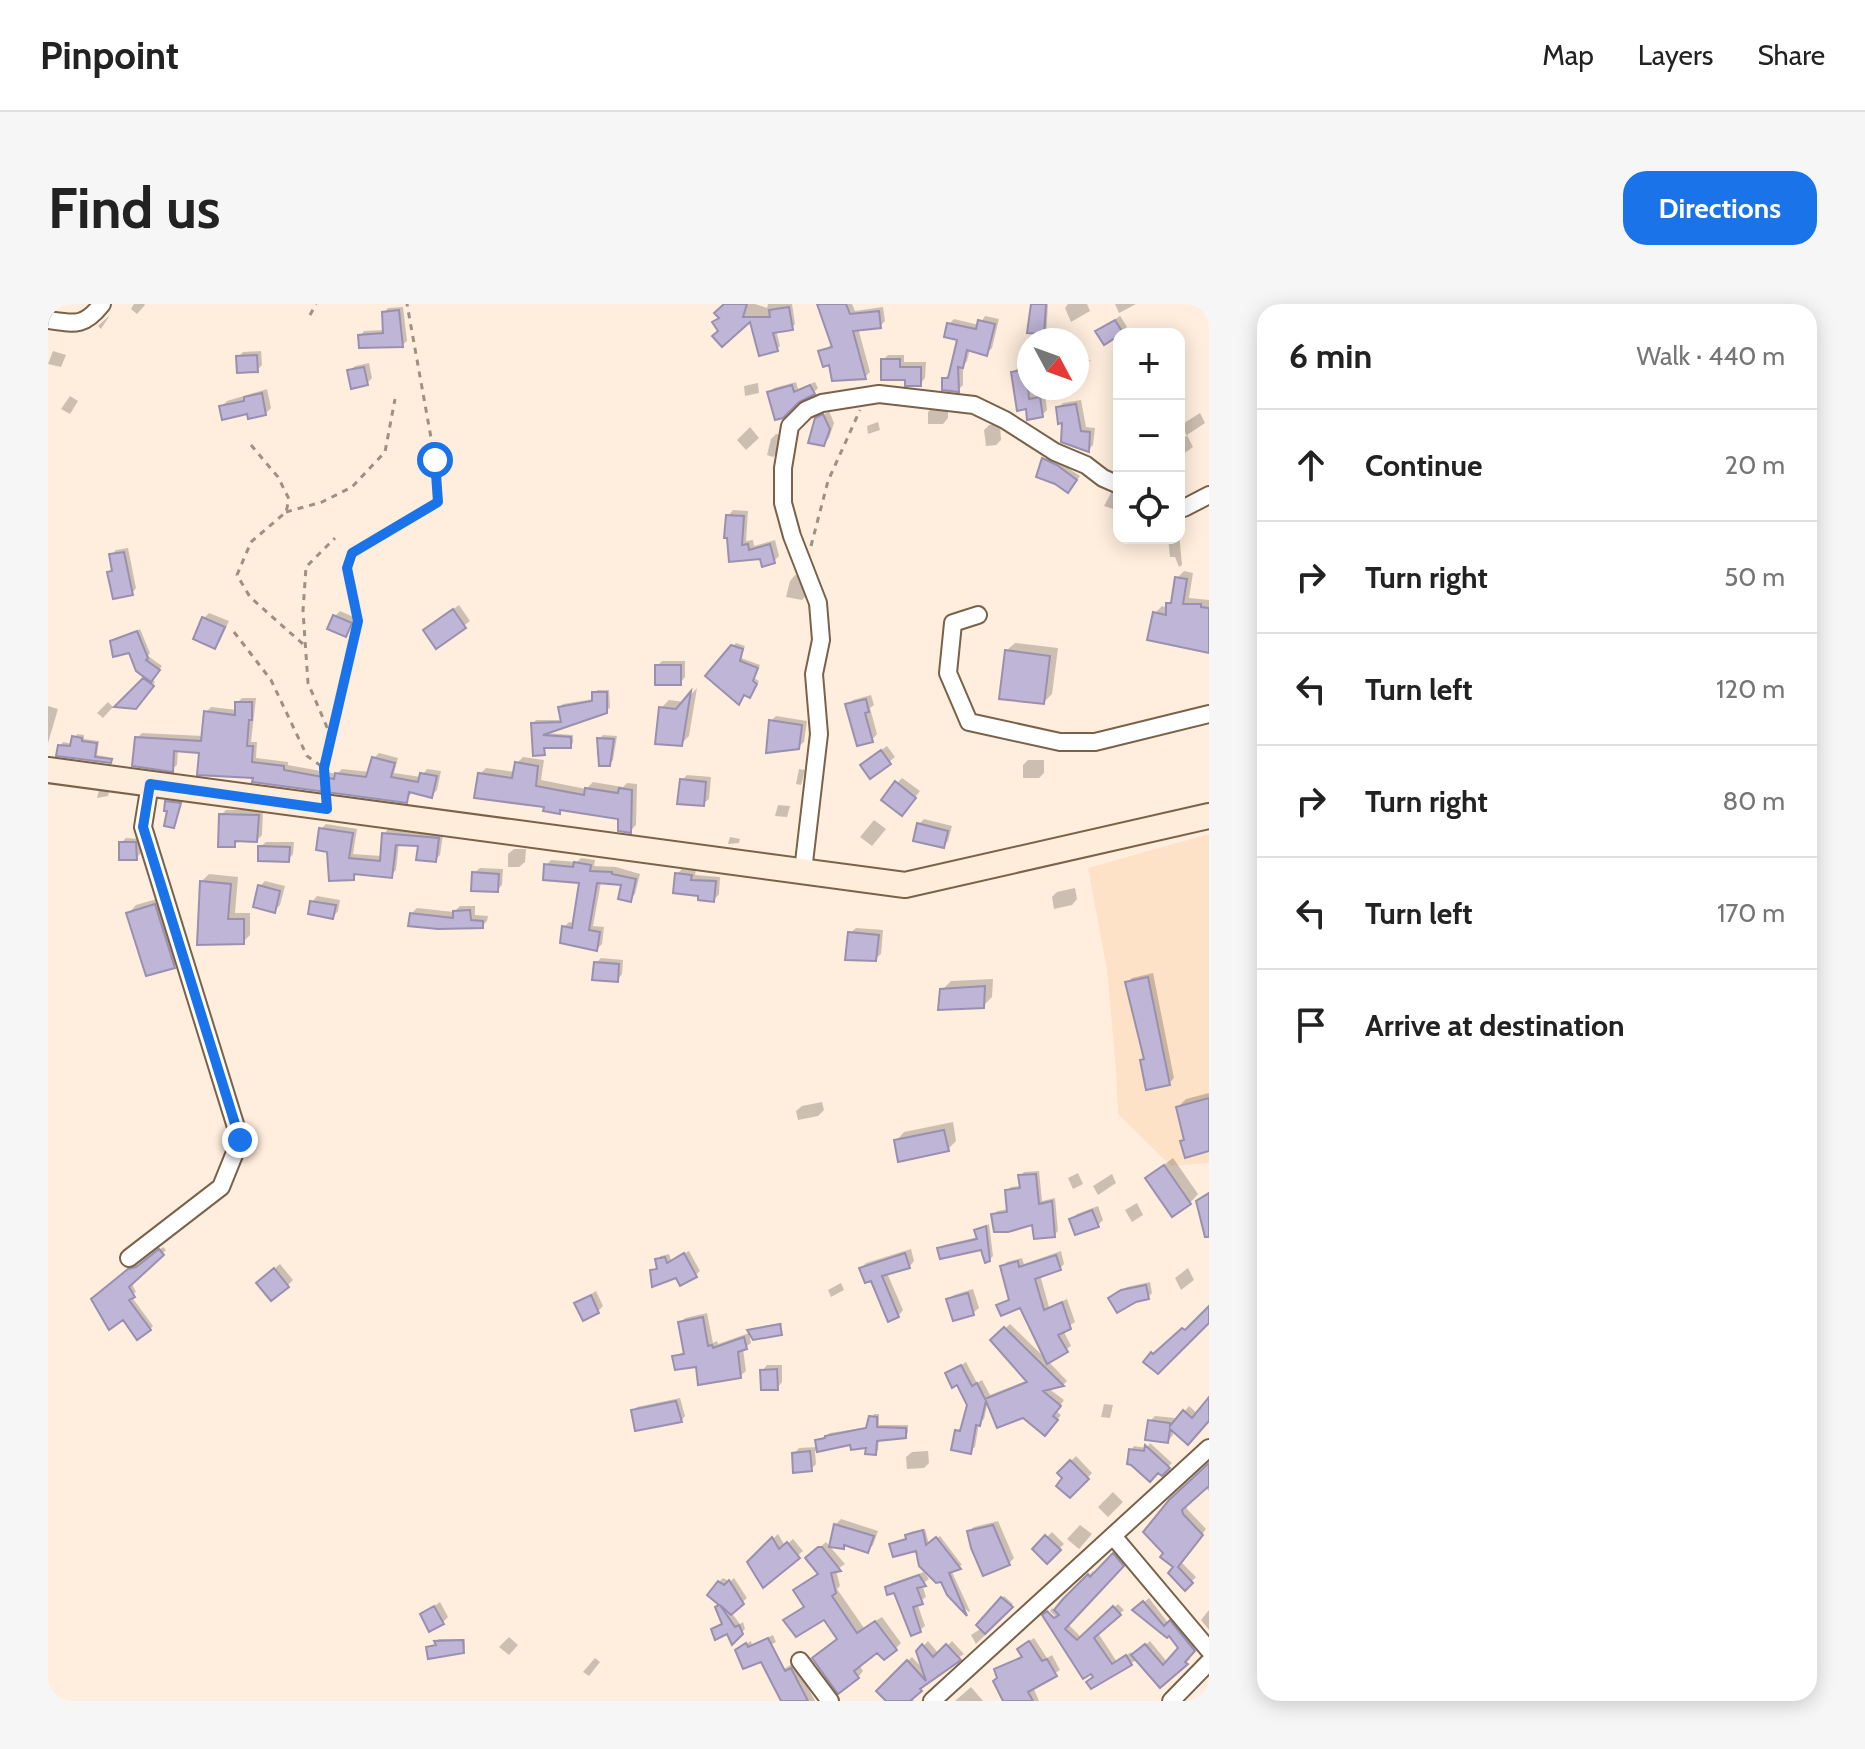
<!DOCTYPE html>
<html lang="en">
<head>
<meta charset="utf-8">
<style>
	body { margin:0; font-family:Cabin,sans-serif; background:#f6f6f6; color:#222 }
	.controls { position:absolute; right:24px; top:24px; display:grid; overflow:hidden; border-radius:16px; box-shadow:0 4px 20px #0003 }
	.controls button { width:72px; height:72px; display:grid; place-items:center; padding:0; border:0; border-bottom:2px solid #e0e0e0; background:#fff; color:#222; font:40px sans-serif }
	.compass { position:absolute; left:969px; top:24px; width:72px; height:72px; border-radius:50%; background:#fff; box-shadow:0 4px 20px #0003; rotate:131deg }
	.stop { position:absolute; width:24px; height:24px; margin:-18px; border:6px solid #1a73e8; border-radius:50%; background:#fff }
	.stop.end { background:#1a73e8; border-color:#fff; box-shadow:0 2px 8px #0008 }
	.list { margin:0; padding:0; list-style:none }
	h2 { display:flex; justify-content:space-between; align-items:center; height:104px; margin:0; padding:0 32px; font-size:34px }
	h2 small { font-size:26px; font-weight:400; color:#767676 }
	.list li { display:grid; grid-template-columns:52px 1fr auto; gap:24px; align-items:center; box-sizing:border-box; height:112px; padding:0 32px; border-top:2px solid #e0e0e0 }
	.list b { display:block; font-size:30px; white-space:nowrap }
	.list em { font-size:26px; font-style:normal; color:#767676 }
	.icon { flex:none; width:44px; height:44px; fill:none; stroke:currentColor; stroke-width:2; stroke-linecap:round; stroke-linejoin:round }
	.map { position:relative; flex:none; width:1161px; height:1397px; overflow:hidden; border-radius:24px }
	header { display:flex; align-items:center; gap:48px; box-sizing:border-box; height:112px; padding:0 40px; background:#fff; border-bottom:2px solid #e0e0e0 }
	header strong { font-size:38px }
	nav { display:flex; gap:44px; margin-inline-start:auto; font-size:28px }
	.intro { display:flex; align-items:center; justify-content:space-between; box-sizing:border-box; height:192px; padding:0 48px }
	h1 { margin:0; font-size:56px }
	.button { padding:20px 36px; border-radius:24px; background:#1a73e8; color:#fff; font-size:28px; font-weight:700 }
	main { display:flex; gap:48px; padding:0 48px }
	aside { flex:1; background:#fff; border-radius:24px; box-shadow:0 4px 20px #0003 }
	.map>svg:first-child { display:block }
</style>
</head>
<body>
<header>
<strong>Pinpoint</strong>
<nav><a>Map</a><a>Layers</a><a>Share</a></nav>
</header>
<div class="intro"><h1>Find us</h1><a class="button">Directions</a></div>
<main>
<div class="map">
<svg width="1161" height="1397" viewBox="0 0 1161 1397">
	<rect width="100%" height="100%" fill="#fed"/>
	<path fill="#fde2c7" d="M1161 530V859L1123 862 1070 810 1068 766 1059 666 1040 564Z"/>
	<path fill="#0003" d="M86 0H96L97 1 89 10 83 5Z
		M678 0H707L719 4 720 0H744L747 20 744 24 728 26 732 42 729 45 703 15 672 27 673 13Z
		M773 0H804L807 7 835 3 837 17 832 22 810 24 822 68 817 73 783 59 772 48 785 40Z
		M983 0H1000L998 36H986L987 28 981 27Z
		M1020 0H1039L1042 7 1023 18 1017 4Z
		M1067 0H1088L1071 9Z
		M355 3 359 37 354 41 312 32 316 27 337 26 336 9 340 4Z
		M1071 10 1079 23 1074 28 1050 27 1072 12Z
		M62 11 53 25 50 22 51 21Z
		M937 12 951 15 944 44 939 49 922 45 919 57 915 62V81L910 86 896 75 901 70 911 34 901 20 906 15 931 21Z
		M5 47 18 51 13 63 0 60Z
		M213 47 214 61 209 66 190 53 195 48Z
		M840 51H856V58H878L877 74 872 80 859 74 835 56Z
		M1043 56 1042 57 1029 64V58Z
		M321 59 324 74 319 79 301 67 307 62Z
		M981 62V84H987L988 91 997 90 999 106 994 111 979 103 965 68 970 64Z
		M748 78 750 85 767 78 770 84 765 89 722 88 726 84Z
		M710 79 711 89 697 92 696 82Z
		M219 85 223 104 217 110 174 102 179 97Z
		M22 92 30 97 22 110 13 105Z
		M1033 96 1038 123 1047 124 1045 141 1040 146 1016 117 1010 104 1015 99Z
		M886 102 900 104V114L895 120H880V108Z
		M781 107 786 119 781 134 775 140 769 115Z
		M1152 109 1157 119 1139 131 1145 143 1131 153V135L1139 132 1133 121Z
		M830 118 832 126 820 130 819 122Z
		M952 119 953 136 948 141 938 142 936 126 941 121Z
		M702 123 711 134 698 146 689 136Z
		M728 130 733 131 730 148 725 153 719 151 723 135Z
		M1000 151 1032 172 1024 182 991 172Z
		M1064 187 1071 188V207L1056 202Z
		M685 206 700 207 698 237 705 236 706 242 727 236 731 252 726 257 713 253 683 256 680 212Z
		M1131 229 1134 261 1131 263 1127 253H1122L1120 234H1131Z
		M80 244 88 284 84 289 61 268 65 264 63 251 68 246Z
		M1136 267 1145 269 1141 294 1161 296V347L1107 309 1114 302 1120 304 1126 295 1129 274Z
		M747 271 755 273 759 291 754 296 738 293 742 277Z
		M411 301 422 317 389 342 383 321Z
		M292 307 308 314 297 331 287 312Z
		M161 309 181 317 172 337 167 343 147 334 156 314Z
		M92 325 102 349 100 352 114 362 104 375 107 378 91 399 70 401 99 372 83 347 64 338Z
		M688 339 697 342 693 354 712 361 706 374 711 377 704 389 660 371Z
		M967 339 1010 344 1004 390 996 398 958 347Z
		M614 357H637V373L632 379 609 362Z
		M649 384 641 432 633 440 613 404 621 396 636 398Z
		M549 386H561L562 404 496 429 525 431V439L522 442H499L496 449 485 420 488 416H514L512 403 515 400 546 395Z
		M823 391 826 401 822 404 829 430 824 436 800 401 805 396Z
		M194 394H208L203 438H209L208 454 240 458V461L289 470 294 465 322 468 326 454 331 449 350 454 346 469 373 473 379 465 393 467 389 486 384 491 364 487 359 497 207 472 153 447 130 445 129 461 124 465 89 434 94 429 155 432 158 408 163 403 189 406V399Z
		M60 398 65 403 55 414 49 409Z
		M0 402 10 405 0 439Z
		M728 412 759 417 756 438 750 443 723 417Z
		M29 430 36 431V435L51 437 49 451 66 454 63 457 11 450 12 442 15 438 24 440Z
		M555 431 569 432 565 456 561 460 551 435Z
		M839 442 847 453 823 472 820 456Z
		M475 453 496 456 493 476 538 485 545 478 575 483 579 479 589 480 588 521 582 527 572 513 515 504 511 508 432 470 438 464 467 468 469 459Z
		M980 456H996V469L991 474H975V461Z
		M751 465 757 466 753 481 748 480Z
		M639 471 663 473 661 495 655 500 634 476Z
		M854 474 872 487 859 504 849 479Z
		M51 486 61 488 60 492 49 494Z
		M121 496 134 497 126 522 119 498Z
		M730 501 742 502 739 513 727 512Z
		M178 506H215L214 531 209 536 192 535 186 541 173 511Z
		M876 515 904 522 900 537 895 542 871 520Z
		M826 516 838 525 824 542 812 533Z
		M278 520 309 525 305 550 334 552 336 530 341 524 395 530 392 551 387 556 372 541 351 539 348 566 343 571 310 569 305 574 281 546 273 525Z
		M682 533 692 535 691 539 680 540Z
		M78 534 93 535V549L88 554 73 539Z
		M218 538H246L245 550 240 556 212 543Z
		M466 545H478L477 558 471 563H460V550Z
		M533 554 547 556 546 562 568 563 592 570 587 590 582 596 576 579 553 578 545 622 556 623 554 640 549 645 516 623 521 618 527 619 533 577 498 561 503 556 529 558Z
		M432 564 455 565 454 581 449 586 426 569Z
		M634 565 648 566 647 571 672 573 671 590 666 596 652 590 629 570Z
		M161 570 190 573 187 609H202V631L195 638 153 578Z
		M217 577 237 582 232 601 227 606 212 582Z
		M1027 584 1029 595 1024 601 1006 605 1004 593 1009 588Z
		M269 592 292 596 290 607 285 613 264 598Z
		M116 593 135 654 126 662 80 610 88 601Z
		M412 602H427V611L440 612 439 617 434 622 364 609 369 604 406 608Z
		M808 624 835 626 833 650 827 655 802 629Z
		M553 654 575 656 574 670 569 676 548 659Z
		M1105 669 1126 774 1121 779 1098 754 1079 679 1084 674Z
		M945 675 944 693 935 702 894 686 903 677Z
		M1161 789V846L1134 838 1138 834 1130 803 1138 795Z
		M774 798 776 806 770 812 750 816 748 807 754 802Z
		M905 818 908 837 900 845 848 837 856 828Z
		M1125 854 1150 890 1142 899 1099 874Z
		M991 867 994 897 1007 894 1010 927 1006 931 986 918 945 911 949 907 961 905 959 887 963 883 973 882 972 872 976 868Z
		M1030 869 1035 880 1025 885 1020 874Z
		M1064 870 1068 879 1050 891 1045 882Z
		M1089 899 1095 911 1084 918 1077 906Z
		M1050 902 1055 916 1050 921 1024 916 1029 910Z
		M941 920 945 952 941 956 934 944H892L896 941 930 933 928 927Z
		M115 943 118 946 83 978 88 988 83 992 105 1022 102 1025 75 1013 46 995 85 962 93 960Z
		M863 945 866 957 861 963 839 969 855 1006 850 1012 824 974 813 964 818 959Z
		M641 947 652 967 648 971 629 972 604 967 611 963 609 956 613 952 621 950 623 956Z
		M1013 947 1016 960 1012 964 992 971 1001 1003 1019 995 1027 1018 1015 1026 1023 1042 1000 1057 1019 1077 1015 1081 1000 1084 1016 1096 1008 1107 1013 1111 1002 1125 940 1097 936 1115 931 1119 927 1143 922 1147 908 1127 915 1123 921 1101 910 1079 899 1070 918 1058 929 1079 934 1076 942 1091 980 1076 945 1037 962 1020 999 1056 973 1002 951 1001 962 994 954 963 959 958 974 954 976 960Z
		M232 960 245 976 240 981 216 974Z
		M1140 964 1146 976 1133 986 1127 974Z
		M1102 978 1104 989 1100 993 1067 990 1079 983Z
		M793 979 796 986 783 993 780 986Z
		M925 985 931 1004 925 1009 900 996 906 991Z
		M548 987 555 1002 550 1007 529 999Z
		M659 1009 665 1039 669 1037 670 1040 701 1029 703 1039 695 1045 698 1067 692 1072 626 1053 637 1047 632 1019 637 1014Z
		M734 1019 733 1029 702 1026 704 1024Z
		M719 1061H734V1078L729 1084 714 1067Z
		M632 1094 637 1112 633 1117 585 1107 589 1103Z
		M1161 1097V1115L1125 1126V1131L1120 1137 1102 1117 1107 1112 1127 1114 1126 1120 1141 1102 1150 1110Z
		M1056 1100 1065 1101 1062 1114 1053 1113Z
		M826 1110H831V1121H860V1129L857 1132 831 1135 830 1146 827 1149 820 1141 804 1138 767 1147 768 1160 763 1165 746 1150 751 1144 770 1143 769 1137 782 1129 820 1123Z
		M1102 1139 1124 1159 1114 1169 1083 1146 1086 1142 1099 1144Z
		M880 1147 881 1159 876 1164 859 1165 858 1153 864 1148Z
		M1028 1152 1044 1169 1022 1192 1017 1174 1011 1169Z
		M1161 1161V1187L1157 1183 1138 1200 1139 1205 1158 1225 1133 1258 1148 1273 1137 1284 1128 1263 1098 1227Z
		M1065 1188 1075 1198 1060 1213 1050 1203Z
		M793 1215 830 1227 825 1241 819 1247 799 1240 795 1243 787 1221Z
		M950 1217 966 1254 961 1259 921 1227 926 1223Z
		M1032 1221 1044 1230 1031 1245 1019 1235Z
		M877 1225 881 1240 892 1232 914 1261 903 1266 922 1307 921 1308 901 1290 894 1276 870 1244 843 1240 860 1234 862 1228Z
		M1004 1228 1016 1240 999 1257 987 1245Z
		M730 1230 737 1242 745 1235 755 1247 715 1281 701 1258Z
		M778 1238 797 1260 788 1266 792 1282 789 1285 816 1324 834 1313 853 1339 848 1344 829 1346 811 1361 815 1367 810 1373 766 1354 791 1334 776 1313 738 1316 758 1302 748 1286 772 1268 760 1254Z
		M1070 1246 1078 1256 1020 1320 1034 1334 1070 1300 1076 1306 1050 1329 1069 1358 1083 1348 1085 1352 1102 1337 1120 1359 1133 1344 1121 1329 1087 1306 1101 1294 1121 1320 1127 1314 1150 1341 1140 1353 1142 1355 1112 1382 1094 1361 1106 1346 1043 1382 1047 1372 1001 1311 1015 1320 1002 1307 1004 1304 1007 1307 1045 1267 1048 1270Z
		M876 1268 881 1275 874 1280 878 1293 869 1299 877 1322 872 1326 848 1287 839 1284 844 1279Z
		M675 1274 682 1278 686 1274 699 1294 683 1308 692 1320 695 1318 697 1325 684 1338 680 1328 665 1325 676 1318 670 1304 673 1300 671 1278Z
		M956 1292 965 1300 935 1328 937 1331 928 1340 923 1331 934 1324 931 1321Z
		M392 1298 400 1313 395 1318 374 1311Z
		M1161 1306V1326L1153 1316Z
		M725 1331 728 1338 711 1347 693 1343 703 1337 704 1341Z
		M461 1333 470 1341 461 1351 451 1343Z
		M986 1334 999 1354 1004 1351 1012 1366 985 1383 991 1397H956L948 1366 975 1352 976 1341Z
		M390 1335H417V1345L415 1347 380 1344 390 1340Z
		M880 1337 891 1350 904 1337 916 1350 876 1379 878 1381 864 1393 866 1397H841L831 1387 864 1353 876 1366 870 1348Z
		M547 1354 552 1358 541 1372 535 1368Z
		M747 1358 767 1397H749L736 1365Z
		M923 1383 935 1397H907Z"/>
	<path fill="#bfb5d7" stroke="#9990b0" stroke-width="2" d="M676 0H699L695 13H722L721 6 741 3 745 26 725 29 730 47 711 52 702 18 674 43 664 32 670 27 664 18 671 14 666 9Z
		M769 0H798L802 10 831 7 833 24 805 27 818 75 784 77 781 61 775 63 770 47 784 43Z
		M983 0H998L996 30 979 29Z
		M351 6 355 43 311 44 310 31 335 29 334 8Z
		M930 16 947 20 939 52 919 46 915 64 910 63 911 88 894 86V74H900L909 36 896 33 899 19 928 25Z
		M1067 16 1075 29 1056 41 1047 27Z
		M209 51 210 68 189 69 188 52Z
		M833 55H852V63H873V82H857V76H833Z
		M316 63 320 81 303 85 299 66Z
		M979 65 981 95 992 93 995 113 979 116 978 105 969 107 963 68Z
		M744 81 746 88 762 81 767 90 751 98 735 114 727 116 719 88Z
		M214 89 218 111 200 115 199 110 174 116 171 102 196 97V93Z
		M1028 100 1033 127 1042 128 1041 148 1013 138 1014 119 1010 120 1008 103Z
		M775 110 782 125 776 142 760 139 767 114Z
		M994 154 1009 161 1029 176 1020 189 1007 180 988 173Z
		M678 211 696 212 694 241 700 240 701 246 722 240 727 259 714 263 712 255 681 258 679 234H676Z
		M76 248 85 291 65 295 59 268 64 267 61 250Z
		M1127 273 1139 275 1135 300H1153V303L1161 304V349L1099 336 1105 308 1118 311V299H1123Z
		M405 305 418 324 388 345 375 326Z
		M285 311 304 319 298 333 279 325Z
		M154 313 177 323 167 345 145 335Z
		M89 327 100 354 98 356 112 366 103 378 88 367 81 349 65 353 62 337Z
		M683 341 695 345 692 357 710 364 705 377 709 380 702 394 696 391 691 401 657 372Z
		M957 346 1002 352 996 400 951 395Z
		M607 361H633V381H607Z
		M95 374 106 382 88 405 66 403Z
		M643 387 634 442 607 440 611 403 628 405Z
		M544 388H559V409L495 431 523 433V444H496L497 451 485 452 483 419 513 418 510 403 544 397Z
		M818 395 821 408 817 409 825 438 809 442 797 400Z
		M187 398H204V416H201L199 442H205L204 458 236 462V466L286 475 287 469 318 473 324 453 347 459 343 473 370 478 372 469 389 472 384 494 361 488 359 499 204 478 205 474 149 471 151 449 126 447 125 468 84 462 87 433 153 437 156 407 187 411Z
		M721 416 754 421 751 445 718 449Z
		M24 432 34 434V437L49 439 47 453 64 455 63 459 8 452 10 441 22 442Z
		M549 434 566 435 562 462H551Z
		M833 446 843 460 822 475 812 461Z
		M467 458 490 462 488 482 536 491 537 484 570 489 571 484 584 486 583 529 570 527V515L512 506V510L495 507 496 503 426 494 430 469 464 474Z
		M632 475 658 478 656 502 629 500Z
		M847 477 868 494 854 512 833 496Z
		M117 497 133 499 126 524 116 522 119 507H116Z
		M171 510 211 511 209 538 187 537V543H170Z
		M869 519 900 527 896 544 865 537Z
		M271 524 305 529 301 554 332 557 334 529 391 534 388 558 368 556 370 542 348 541 344 574 306 570V576L281 577 279 548 268 546Z
		M71 538H88L89 556H71Z
		M210 542 242 543 241 558 210 557Z
		M526 558 543 561 542 567 564 568V570L588 575 583 598 570 595 573 581 549 579 541 626 552 628 549 647 512 639 514 622 524 624 531 579 495 576 496 560 525 563Z
		M424 568 451 570 450 588 423 587Z
		M627 569 644 571 643 576 668 577 666 598 650 596V592L625 589Z
		M152 577 183 580 180 615H196V640L149 641Z
		M210 581 232 587 227 609 205 603Z
		M262 597 288 601 285 615 260 610Z
		M107 600 127 664 98 672 78 609Z
		M422 606 423 616 435 617V624L390 625 360 622 362 609 405 614V607Z
		M800 628 831 631 828 657 797 656Z
		M546 658 571 660 570 678 544 676Z
		M1100 673 1122 781 1098 786 1092 756 1096 755 1077 678Z
		M937 682 936 704 890 706 892 685Z
		M1161 794V847L1137 854 1132 837 1136 836 1128 803Z
		M896 826 901 847 850 858 846 836Z
		M1116 861 1143 900 1124 913 1097 874Z
		M988 870 991 900 1004 897 1007 933 986 935 984 921 960 928H946L943 910 959 908 957 886 972 884 970 871Z
		M1161 889V933H1157L1148 897Z
		M1044 906 1051 923 1027 931 1021 915Z
		M938 922 942 957 937 959 933 946 892 955 889 944 929 935 926 926Z
		M111 945 116 951 81 983 87 993 81 996 103 1026 89 1036 75 1016 61 1026 43 995 80 965 88 963Z
		M636 949 649 973 632 982 628 974 604 983 602 966 609 965 607 955 617 953 619 959Z
		M857 949 862 964 834 972 851 1013 840 1018 823 977 817 979 811 964Z
		M1008 951 1013 966 987 975 996 1006 1014 998 1023 1025 1010 1031 1020 1048 999 1060 972 1004 953 1012 948 1001 961 996 952 962 970 957 971 963Z
		M226 964 241 983 223 997 208 979Z
		M1098 981 1101 995 1088 998 1069 1009 1060 994 1073 986Z
		M920 989 926 1011 905 1017 898 995Z
		M543 991 551 1009 535 1017 526 999Z
		M1161 1002V1019L1110 1070 1095 1058 1103 1048 1105 1050 1134 1024 1137 1026Z
		M655 1013 660 1042 664 1041 665 1044 696 1033 699 1045 690 1048 693 1074 650 1081 648 1063 627 1066 624 1052 636 1050 630 1018Z
		M732 1020 734 1031 705 1036 699 1026Z
		M956 1023 1016 1082 995 1087 1013 1102 1005 1112 1010 1116 997 1132 975 1114 949 1124 938 1097 932 1122 928 1121 923 1150 903 1146 907 1126 912 1127 919 1101 909 1081 904 1084 897 1069 913 1061 924 1082 929 1079 937 1095 979 1078 942 1036Z
		M729 1065 730 1086H713L712 1066Z
		M1161 1093V1117L1140 1141 1122 1125 1120 1139 1097 1136 1100 1116 1122 1119V1122L1135 1106 1144 1114Z
		M628 1097 634 1118 587 1127 583 1106Z
		M821 1112 829 1113V1123L858 1124V1134L829 1137 828 1151 817 1150 818 1144 803 1146 802 1141 769 1148 767 1136 777 1134V1132L818 1124Z
		M1097 1141 1122 1164 1114 1172 1110 1169 1102 1178 1083 1161 1079 1160 1081 1145 1096 1147Z
		M762 1147 764 1167 745 1169 744 1149Z
		M1022 1156 1041 1175 1022 1194 1008 1182 1014 1174 1009 1169Z
		M1161 1159V1182L1134 1206 1135 1210 1155 1231 1130 1263 1145 1279 1137 1287 1120 1269 1125 1263 1112 1253 1115 1249 1095 1228 1121 1196Z
		M786 1220 826 1232 820 1249 796 1241V1245L781 1243Z
		M945 1221 962 1261 935 1272 923 1244 919 1227Z
		M875 1226 878 1241 888 1233 913 1265 901 1269 919 1312 899 1291 893 1278 888 1279 871 1262 868 1247 845 1253 841 1240 858 1235 857 1231Z
		M997 1231 1013 1246 999 1260 984 1245Z
		M724 1233 731 1245 739 1238 752 1254 715 1284 699 1258Z
		M770 1243H774L793 1267 783 1269 788 1289 784 1292 809 1329 827 1317 849 1346 836 1356 829 1349 806 1367 811 1374 790 1390 764 1354 789 1335 776 1316 748 1333 735 1316 756 1303 745 1286 770 1270 757 1254Z
		M1065 1249 1076 1262 1017 1325 1029 1336 1065 1302 1073 1311 1046 1334 1064 1360 1078 1351 1084 1361 1043 1385 1038 1378 1045 1373 1043 1370 1035 1375 994 1311 999 1307 1006 1314 1011 1311 1006 1306 1015 1295 1040 1270 1042 1273Z
		M871 1271 878 1282 869 1284 875 1300 865 1303 873 1328 863 1332 846 1289 839 1291 837 1283Z
		M681 1276 696 1300 683 1311 672 1301 687 1323 691 1321 695 1330 684 1341 679 1330 667 1336 663 1325 674 1320 667 1303 671 1301 659 1291 670 1277 676 1281Z
		M953 1293 965 1303 937 1330 928 1321Z
		M1095 1297 1116 1322 1122 1316 1147 1347 1137 1358 1140 1360 1112 1384 1083 1351 1097 1340 1115 1361 1130 1344 1121 1332 1119 1334 1084 1306Z
		M386 1302 396 1320 381 1328 372 1310Z
		M720 1334 737 1367 743 1364 760 1397H733L713 1358 695 1365 687 1346 698 1339 700 1343Z
		M415 1336 416 1349 380 1355 378 1343 388 1341 386 1337Z
		M981 1337 994 1357 999 1355 1009 1372 980 1388 985 1397H955L945 1377 949 1374 946 1365 974 1353 969 1345Z
		M874 1340 885 1353 898 1340 913 1356 872 1385 874 1387 862 1397H838L828 1387 859 1356 878 1377 868 1347Z"/>
	<g fill="none" stroke-linecap="round" stroke-linejoin="round">
		<g stroke="#7a6249" stroke-width="20">
			<path id="minor" d="M0 16C27 20 36 23 54 0
				M1131 203 1136 204 1161 191
				M930 311 905 319 900 369 921 418 1012 438H1047L1161 410
				M755 567 771 430 766 370 773 336 770 299 744 232 735 199V164L742 122 758 106 774 99 831 90 926 101 957 116 1007 148 1038 161 1055 174 1071 181
				M81 954 173 883 192 836 95 523 102 480
				M1065 1232 1161 1346
				M752 1357 782 1397
				M884 1397 1161 1144
				M1123 1397 1161 1358"/>
		</g>
		<g stroke="#7a6249" stroke-width="28">
			<path id="secondary" d="M0 466 857 581 1161 512"/>
		</g>
		<path stroke="#9e9083" stroke-width="3" stroke-dasharray="6 6" stroke-linecap="butt" d="M262 11 268 0
			M203 141 230 173 241 195 238 208 203 238 189 271 202 293 256 341
			M238 208 274 198 304 183 337 148 347 95
			M763 242 780 177 812 106
			M186 328 223 376 259 452 276 464
			M284 435 260 379 255 307 258 263 287 234
			M278 485 276 464 310 317 299 264 304 249 390 198 387 156 359 0"/>
		<use href="#minor" stroke="#fff" stroke-width="16"/>
		<use href="#secondary" stroke="#feedda" stroke-width="24"/>
	</g>
	<g fill="none" stroke-linecap="round" stroke-linejoin="round">
		<path stroke="#1a73e8" stroke-width="10" d="M192 836 95 523 102 480 279 505 276 464 310 317 299 264 304 249 390 198 387 156"/>
	</g>
</svg>
<div class="controls">
<button>+</button>
<button>−</button>
<button><svg class="icon" aria-label="locate" viewBox="0 0 24 24"><circle cx="12" cy="12" r="6"/><path d="M12 2v4M12 18v4M2 12h4M18 12h4"/></svg></button>
</div>
<svg class="compass" viewBox="-18 -18 36 36"><path d="M0-13l5 13h-10z" fill="#e53935"/><path d="M0 13l5-13h-10z" fill="#767676"/></svg>
<div class="stop" style="left:387px;top:156px"></div>
<div class="stop end" style="left:192px;top:836px"></div>
</div>
<aside>
<h2>6 min<small>Walk · 440 m</small></h2>
<ul class="list">
<li><svg class="icon" aria-label="ahead" viewBox="0 0 24 24"><path d="M12 20V5M6 11l6-6 6 6"/></svg><div><b>Continue</b></div><em>20 m</em></li>
<li><svg class="icon" aria-label="right" viewBox="0 0 24 24"><path d="M7 20v-9h11M14 6l5 5-5 5"/></svg><div><b>Turn right</b></div><em>50 m</em></li>
<li><svg class="icon" aria-label="left" viewBox="0 0 24 24"><path d="M17 20v-9H6M10 6l-5 5 5 5"/></svg><div><b>Turn left</b></div><em>120 m</em></li>
<li><svg class="icon" aria-label="right" viewBox="0 0 24 24"><path d="M7 20v-9h11M14 6l5 5-5 5"/></svg><div><b>Turn right</b></div><em>80 m</em></li>
<li><svg class="icon" aria-label="left" viewBox="0 0 24 24"><path d="M17 20v-9H6M10 6l-5 5 5 5"/></svg><div><b>Turn left</b></div><em>170 m</em></li>
<li><svg class="icon" aria-label="arrive" viewBox="0 0 24 24"><path d="M6 21V4h12l-3 4 3 4H6"/></svg><div><b>Arrive at destination</b></div></li>
</ul>
</aside>
</main>
</body>
</html>
